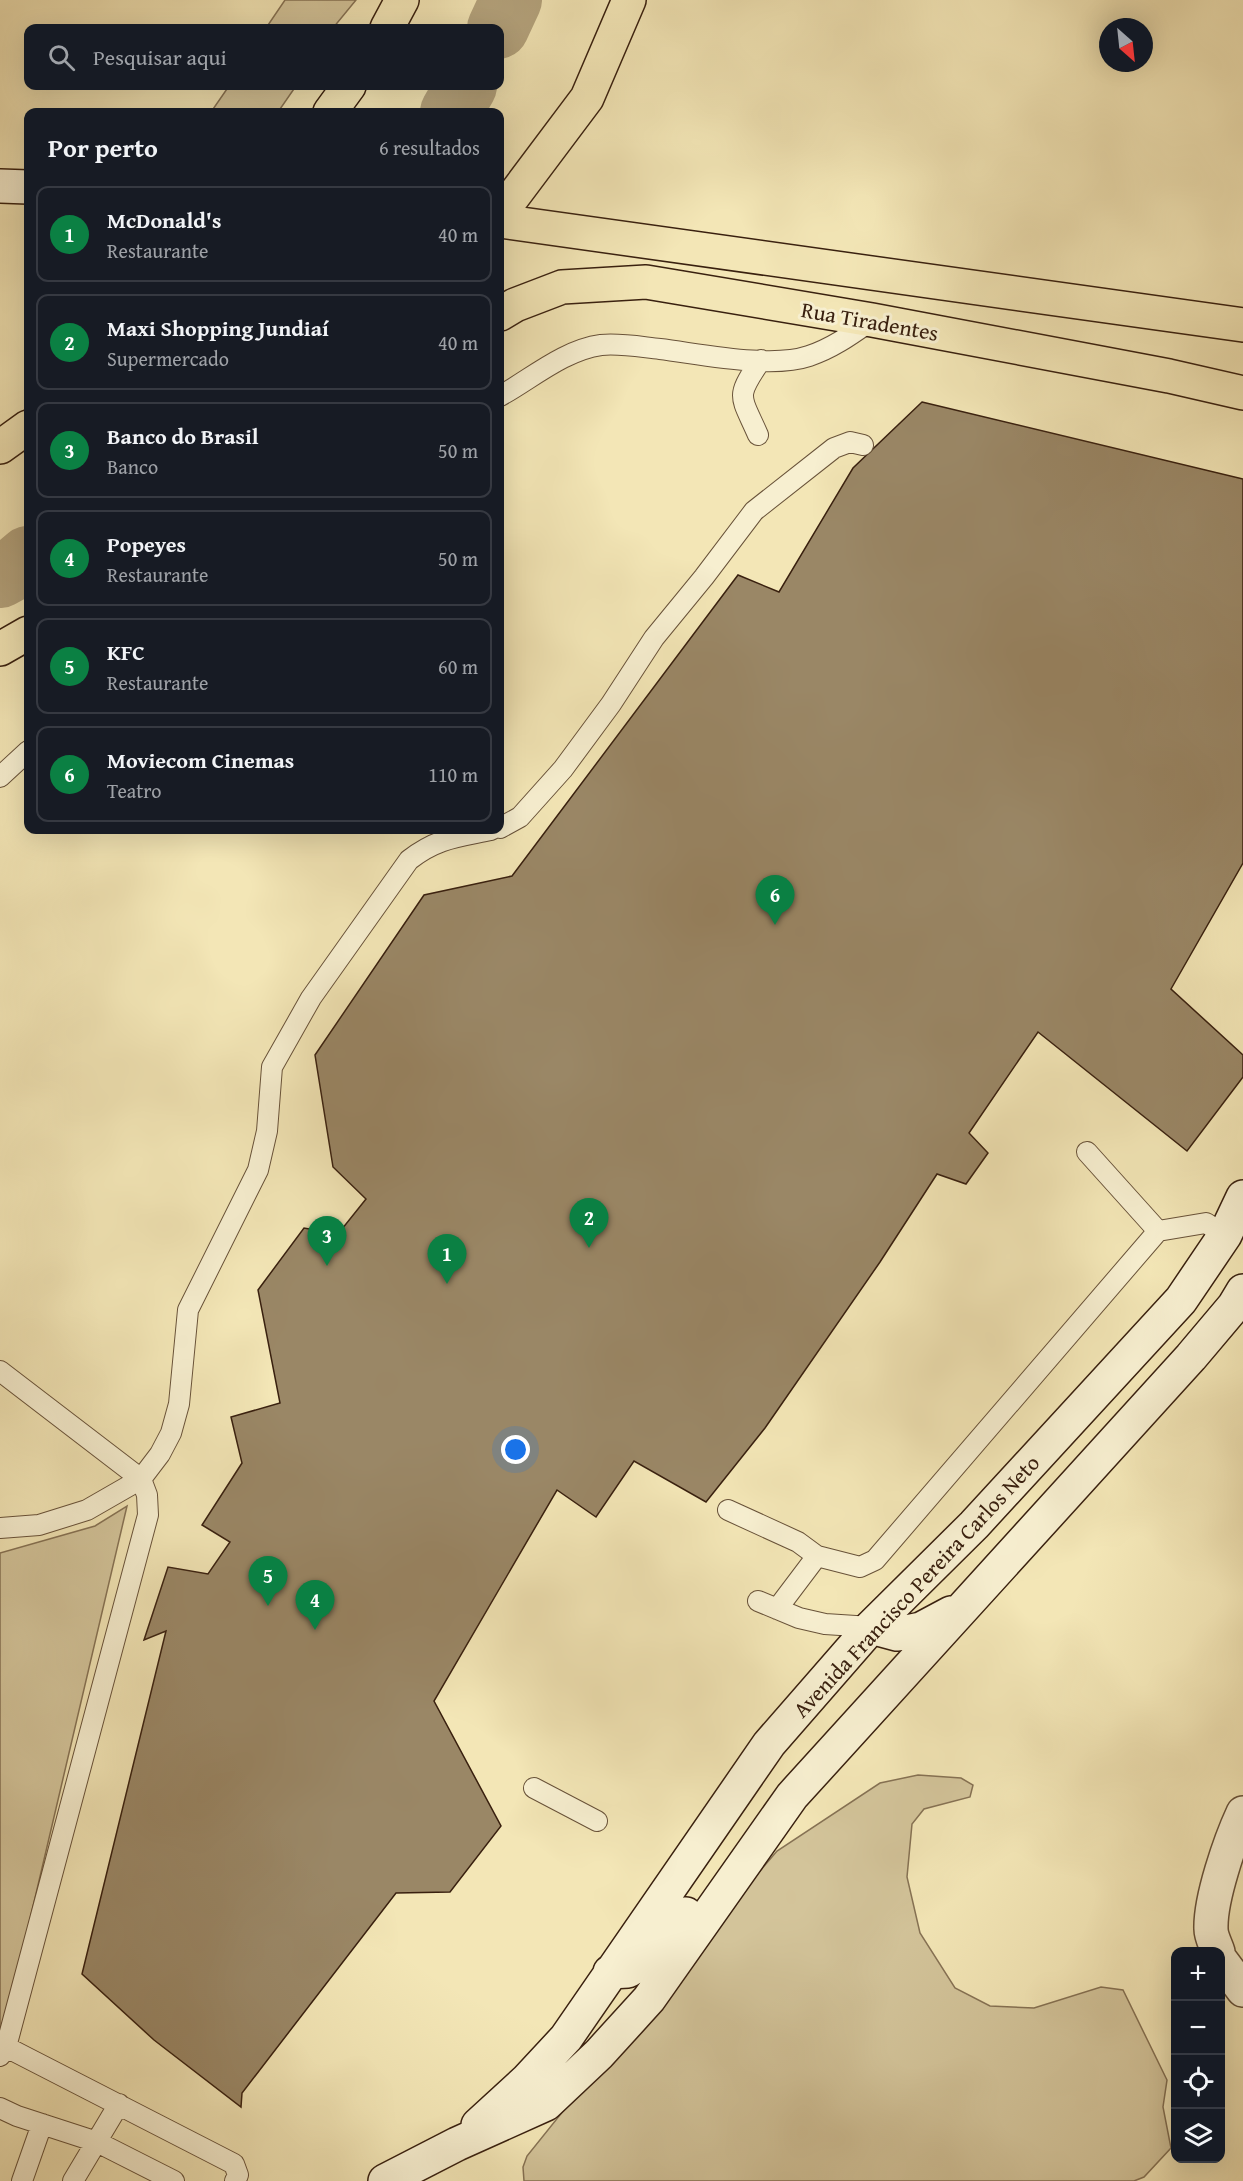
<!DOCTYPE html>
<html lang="pt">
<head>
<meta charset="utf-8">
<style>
	body { margin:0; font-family:"Gentium Book Plus",serif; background:#242831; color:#f1f3f6 }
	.controls { position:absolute; right:18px; bottom:18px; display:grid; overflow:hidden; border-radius:12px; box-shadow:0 6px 24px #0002 }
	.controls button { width:54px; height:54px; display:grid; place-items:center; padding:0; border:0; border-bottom:2px solid #363941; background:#171b24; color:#f1f3f6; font:30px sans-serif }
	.compass { position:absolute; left:1099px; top:18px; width:54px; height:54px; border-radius:50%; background:#171b24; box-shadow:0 6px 24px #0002; rotate:153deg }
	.you { position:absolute; left:516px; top:1450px; width:21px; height:21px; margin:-15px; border:4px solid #fff; border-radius:50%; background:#1a73e8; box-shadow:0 0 0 9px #1a73e833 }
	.badge { display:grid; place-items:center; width:39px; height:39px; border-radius:50%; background:#0b8043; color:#fff; font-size:20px; font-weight:700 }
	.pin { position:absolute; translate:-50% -50px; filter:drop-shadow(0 2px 3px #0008) }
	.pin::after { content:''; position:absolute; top:32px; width:21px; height:18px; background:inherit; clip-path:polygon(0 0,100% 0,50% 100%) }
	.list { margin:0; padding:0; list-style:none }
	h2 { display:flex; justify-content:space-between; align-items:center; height:78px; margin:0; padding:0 24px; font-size:26px }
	h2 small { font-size:20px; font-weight:400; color:#9ea1a6 }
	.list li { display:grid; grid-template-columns:39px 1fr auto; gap:18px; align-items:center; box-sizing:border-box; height:96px; margin:0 12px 12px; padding:0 12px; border:2px solid #363941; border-radius:12px }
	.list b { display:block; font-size:22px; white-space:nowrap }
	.list p { margin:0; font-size:20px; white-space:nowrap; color:#9ea1a6 }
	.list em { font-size:20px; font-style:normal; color:#9ea1a6 }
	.icon { flex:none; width:33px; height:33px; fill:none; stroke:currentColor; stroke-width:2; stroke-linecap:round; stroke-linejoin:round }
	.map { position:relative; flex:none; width:1243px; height:2181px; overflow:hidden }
	.search { position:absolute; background:#171b24; box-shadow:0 6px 24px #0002; left:24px; top:24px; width:480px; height:66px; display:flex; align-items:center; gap:15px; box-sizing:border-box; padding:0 21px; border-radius:12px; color:#9ea1a6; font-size:22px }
	.panel { position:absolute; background:#171b24; box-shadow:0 6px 24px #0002; left:24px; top:108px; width:480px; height:726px; border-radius:12px }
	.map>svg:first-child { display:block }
</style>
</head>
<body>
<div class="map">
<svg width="1243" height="2181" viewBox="0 0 1243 2181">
	<rect width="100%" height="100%" fill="#f3e6b6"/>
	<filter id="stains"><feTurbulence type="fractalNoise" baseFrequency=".00333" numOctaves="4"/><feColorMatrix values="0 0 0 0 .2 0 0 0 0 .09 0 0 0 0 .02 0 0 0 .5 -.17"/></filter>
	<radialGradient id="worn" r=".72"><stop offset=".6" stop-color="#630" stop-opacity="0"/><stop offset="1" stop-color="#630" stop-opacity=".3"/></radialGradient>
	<path fill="#d3c49a" stroke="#867254" stroke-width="1.5" d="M285 0H356L333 28H266Z
		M229 86H296L278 112H211Z
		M127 1506 0 2047V1553L95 1526Z
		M918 1775 961 1778 973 1785 970 1797 924 1809 912 1824 907 1877 920 1933 955 1988 990 2006 1034 2008 1101 1987 1123 1990 1167 2080 1163 2107 1171 2148 1144 2177 1134 2181H524L523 2167 527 2156 682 1963 777 1851 880 1783Z"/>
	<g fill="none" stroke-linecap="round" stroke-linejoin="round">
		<path stroke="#b4a37d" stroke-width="62" d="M498 28 511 0
			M451 112 466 86
			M0 577 11 571 28 557"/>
	</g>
	<path fill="#9a8766" stroke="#39200f" stroke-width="1.5" d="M922 402 1243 479V863L1171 989 1243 1055V1077L1187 1151 1038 1032 969 1133 988 1153 966 1184 937 1174 880 1262 765 1428 706 1502 634 1461 596 1517 557 1490 434 1701 501 1826 450 1892 396 1893 242 2093 241 2107 154 2040 82 1974 166 1631 144 1640 168 1567 208 1574 230 1542 202 1525 242 1463 231 1417 280 1403 258 1290 304 1228 338 1234 366 1199 333 1167 315 1055 424 895 512 876 738 575 779 592 853 468Z"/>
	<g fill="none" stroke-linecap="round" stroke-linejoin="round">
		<g stroke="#685239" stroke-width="22">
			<path id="lane" d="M500 396C531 379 564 350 601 345 620 343 641 347 660 349 701 354 771 369 809 356 833 348 852 334 872 320
				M758 435C740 394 735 398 761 360
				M0 777 28 751
				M500 828 520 817 563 769 611 704 654 638 704 577 754 511 834 448 850 442 863 445
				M1087 1152 1158 1231
				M0 1371 141 1479 147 1495 148 1515 6 2047 0 2056
				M728 1510 798 1542 817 1556 860 1567 875 1560 1158 1231 1206 1223 1225 1235
				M0 1528 39 1525 87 1510 141 1479 160 1454 171 1433 179 1404 188 1310 258 1170 267 1131 272 1067 311 998 409 860C437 838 458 837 491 830
				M758 1601 799 1618 825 1624 871 1627
				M777 1609 817 1556
				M534 1788 597 1821
				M6 2047 234 2164 238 2175 235 2181
				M0 2108 17 2116 97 2142 174 2181
				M22 2181 42 2124
				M73 2181 119 2104"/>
		</g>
		<g stroke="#685239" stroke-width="36">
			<path id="street" d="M1218 1952C1216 1945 1211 1937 1211 1929 1210 1899 1230 1841 1243 1813
				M1220 1959 1243 1990"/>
		</g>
		<g stroke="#39200f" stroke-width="36">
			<path id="secondary" d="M0 186 28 187
				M871 1627 897 1634 921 1629 951 1613
				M610 1972 628 1971 651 1956 686 1914
				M478 2125 527 2080 566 2038 769 1744 871 1627 974 1525 1181 1300 1225 1235 1243 1197
				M385 2181 457 2144 546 2104 599 2054 649 1999 792 1796 1191 1357 1234 1306 1243 1291"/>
		</g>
		<g stroke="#39200f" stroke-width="36">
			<path id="primary" d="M387 28 402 0
				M330 112 349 86
				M500 214 587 98 629 0
				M500 221 1243 325
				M500 314 515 305 562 287 646 282 872 320 1169 376 1243 393
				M0 447 28 427
				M0 649 28 633"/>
		</g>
		<use href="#lane" stroke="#f7efd0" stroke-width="20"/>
		<use href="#street" stroke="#f7efd0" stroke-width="33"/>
		<use href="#secondary" stroke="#f7efd0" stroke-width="33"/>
		<use href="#primary" stroke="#f3e6b6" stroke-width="33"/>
	</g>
	<g text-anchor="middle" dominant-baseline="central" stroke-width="6" stroke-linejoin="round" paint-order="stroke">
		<g font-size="22" fill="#39200f" stroke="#f7efd0">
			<text transform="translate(870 321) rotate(10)">Rua Tiradentes</text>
			<text transform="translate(916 1586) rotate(-47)">Avenida Francisco Pereira Carlos Neto</text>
		</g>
	</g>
	<rect width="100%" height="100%" filter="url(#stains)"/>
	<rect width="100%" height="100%" fill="url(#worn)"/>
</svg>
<div class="controls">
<button>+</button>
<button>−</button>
<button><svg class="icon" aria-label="locate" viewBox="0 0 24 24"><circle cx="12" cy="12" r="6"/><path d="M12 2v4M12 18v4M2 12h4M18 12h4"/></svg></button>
<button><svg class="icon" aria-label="layers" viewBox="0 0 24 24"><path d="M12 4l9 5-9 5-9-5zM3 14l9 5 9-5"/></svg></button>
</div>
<svg class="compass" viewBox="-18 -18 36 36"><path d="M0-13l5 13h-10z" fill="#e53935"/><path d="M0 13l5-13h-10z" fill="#9ea1a6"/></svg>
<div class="you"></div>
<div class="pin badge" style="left:447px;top:1284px">1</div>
<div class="pin badge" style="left:589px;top:1248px">2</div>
<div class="pin badge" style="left:327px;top:1266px">3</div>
<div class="pin badge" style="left:315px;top:1630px">4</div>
<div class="pin badge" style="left:268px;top:1606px">5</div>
<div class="pin badge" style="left:775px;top:925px">6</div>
<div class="search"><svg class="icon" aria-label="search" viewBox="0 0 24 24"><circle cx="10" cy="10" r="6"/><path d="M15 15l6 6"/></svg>Pesquisar aqui</div>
<section class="panel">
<h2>Por perto<small>6 resultados</small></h2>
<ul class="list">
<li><span class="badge">1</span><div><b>McDonald's</b><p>Restaurante</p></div><em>40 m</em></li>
<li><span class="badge">2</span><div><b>Maxi Shopping Jundiaí</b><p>Supermercado</p></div><em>40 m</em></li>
<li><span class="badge">3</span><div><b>Banco do Brasil</b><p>Banco</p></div><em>50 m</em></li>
<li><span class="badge">4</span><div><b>Popeyes</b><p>Restaurante</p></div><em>50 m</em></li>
<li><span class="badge">5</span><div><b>KFC</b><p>Restaurante</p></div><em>60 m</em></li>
<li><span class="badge">6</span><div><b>Moviecom Cinemas</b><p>Teatro</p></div><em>110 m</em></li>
</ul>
</section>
</div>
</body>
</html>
